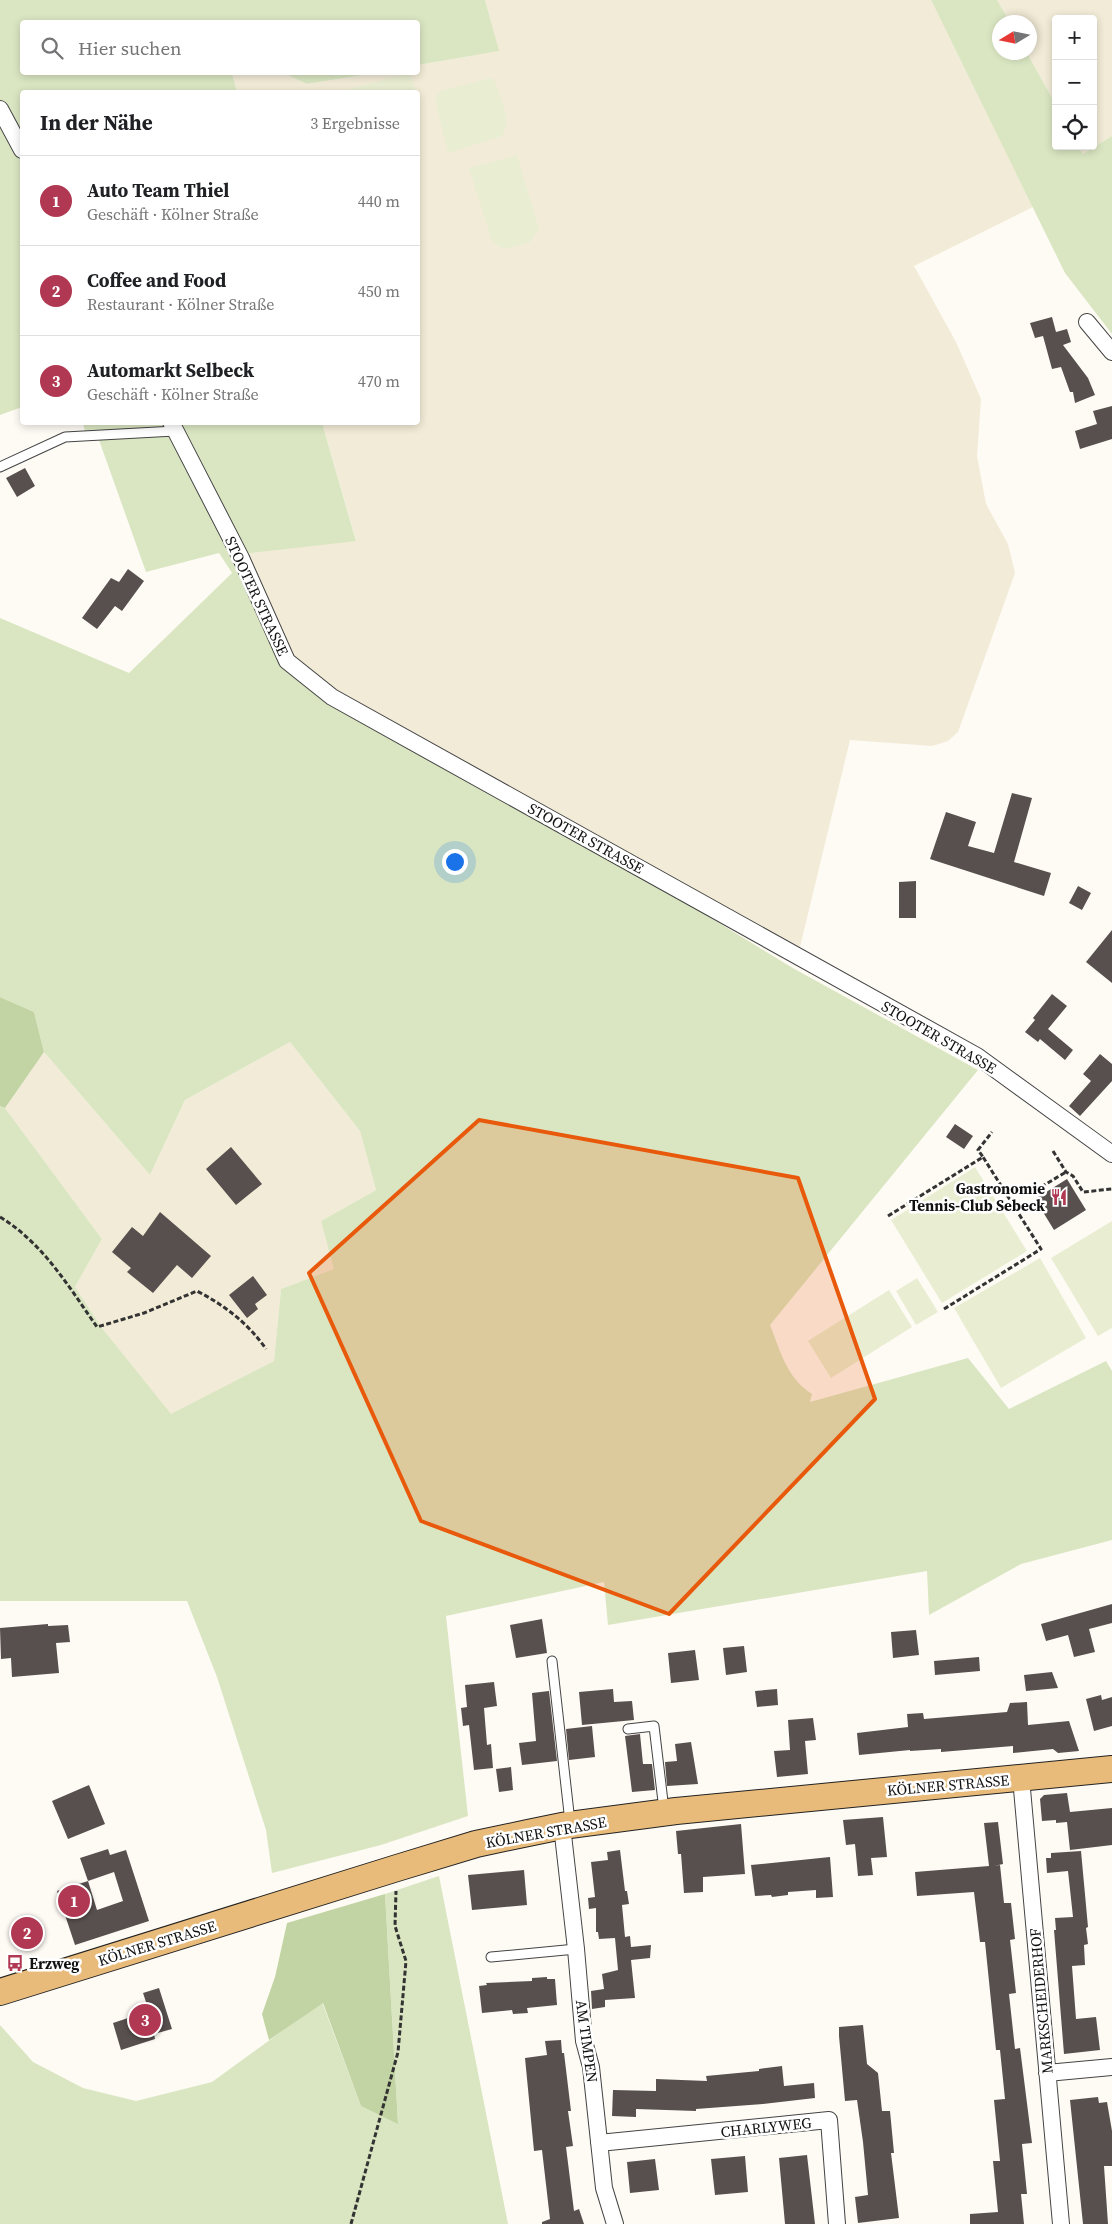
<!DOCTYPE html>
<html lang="de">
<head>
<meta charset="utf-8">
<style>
	body { margin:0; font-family:"Source Serif 4",serif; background:#f2f2f2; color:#202124 }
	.controls { position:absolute; right:15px; top:15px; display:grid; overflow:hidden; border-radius:5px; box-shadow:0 2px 8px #0003 }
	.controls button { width:45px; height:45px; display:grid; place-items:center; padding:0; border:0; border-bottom:1px solid #e0e0e0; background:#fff; color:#202124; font:25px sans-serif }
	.compass { position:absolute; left:992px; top:15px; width:45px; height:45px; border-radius:50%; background:#fff; box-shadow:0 2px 8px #0003; rotate:260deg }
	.you { position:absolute; left:454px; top:861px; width:18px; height:18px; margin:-12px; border:4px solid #fff; border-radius:50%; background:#1a73e8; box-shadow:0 0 0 8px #1a73e833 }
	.badge { display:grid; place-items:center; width:32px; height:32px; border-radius:50%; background:#b13852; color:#fff; font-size:16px; font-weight:700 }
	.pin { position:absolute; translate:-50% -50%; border:2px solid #fff; box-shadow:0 1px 5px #0006 }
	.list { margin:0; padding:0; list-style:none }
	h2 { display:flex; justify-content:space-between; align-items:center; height:65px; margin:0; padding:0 20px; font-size:21px }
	h2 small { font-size:16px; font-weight:400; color:#757577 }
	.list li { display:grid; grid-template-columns:32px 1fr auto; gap:15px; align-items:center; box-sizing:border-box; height:90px; padding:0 20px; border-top:1px solid #e0e0e0 }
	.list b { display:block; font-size:19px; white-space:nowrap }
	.list p { margin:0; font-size:16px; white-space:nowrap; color:#757577 }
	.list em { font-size:16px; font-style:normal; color:#757577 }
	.icon { flex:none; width:28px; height:28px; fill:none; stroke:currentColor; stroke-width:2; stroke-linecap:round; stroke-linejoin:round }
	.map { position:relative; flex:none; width:1112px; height:2224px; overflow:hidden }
	.search { position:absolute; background:#fff; box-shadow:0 2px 8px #0003; left:20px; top:20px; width:400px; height:55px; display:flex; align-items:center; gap:12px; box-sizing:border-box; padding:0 18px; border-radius:5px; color:#757577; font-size:19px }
	.panel { position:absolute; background:#fff; box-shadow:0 2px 8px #0003; left:20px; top:90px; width:400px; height:335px; border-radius:5px }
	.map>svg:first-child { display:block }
</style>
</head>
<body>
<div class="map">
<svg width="1112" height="2224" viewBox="0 0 1112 2224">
	<rect width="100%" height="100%" fill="#fefbf5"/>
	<path fill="#f2ebd7" d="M485 0H931L1033 207 914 266 956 342 981 399 977 456 986 504 1008 544 1015 573 958 732 948 741 932 746 850 740 800 947 446 756 378 718 316 677 289 651 244 554 356 540 322 423 418 422V92H237L232 73H283L307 84 375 73 418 72V65L498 51Z
		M997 0H1112V136L1083 154 1078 146H1093V19H1056V105L1027 53 1030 52V22H1010Z
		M290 1042 360 1131 376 1190 321 1221 335 1269 281 1289 274 1361 171 1415 102 1328 75 1287 102 1239 5 1108 44 1052 150 1175 185 1100Z"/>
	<path fill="#dae6c2" d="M0 0H485L499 51 418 65V22H22V72L232 73 237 92H22V407L0 415Z
		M931 0H997L1010 22H1000V52L1027 53 1056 105V146H1078L1083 154 1112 136V334L1065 273Z
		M283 73H375L307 84Z
		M83 423H322L356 541 244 554 289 651 316 677 378 718 446 756 791 967 978 1070 770 1325C781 1352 786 1377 812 1394L810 1402 968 1358 1009 1409 1106 1361 1112 1371V1540L1021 1564 929 1615 927 1571 608 1625 604 1582 446 1616 468 1816 381 1845 272 1873 266 1830 217 1677 187 1601H0V1106L5 1108 102 1239 75 1287 102 1328 171 1414 274 1361 281 1289 334 1269 321 1221 376 1190 360 1131 290 1042 185 1100 150 1175 44 1052 34 1012 0 997V618L129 673 232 573 219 553 146 572 99 440 87 441Z
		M439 1876 508 2224H0V2025L33 2062 83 2088 136 2101 212 2082 322 2002 361 2106 398 2123 385 1894Z"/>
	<path fill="#c2d4a3" d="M0 997 34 1012 44 1052 5 1108 0 1106Z
		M385 1894 398 2124 361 2106 323 2003 269 2040 262 2014 275 1977 287 1923Z"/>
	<path fill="#e9eed2" d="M410 73 416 92H339L409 73Z
		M489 78 494 80 496 84C501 101 512 120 502 136L448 153 436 104 437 95 441 91Z
		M517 155 539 229 530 242C515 246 504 254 492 241L469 168Z
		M975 1167 1027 1251 942 1303 891 1220Z
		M1112 1221V1328L1098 1336 1051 1258Z
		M1040 1258 1086 1338 1001 1388 954 1308Z
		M917 1278 938 1312 916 1325 896 1291Z
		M889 1290 912 1327 831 1378 808 1341Z"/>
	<path fill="#58504e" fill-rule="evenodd" d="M1052 317 1056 332 1067 329 1071 342 1063 345 1088 378 1095 395 1075 403 1073 392H1070L1061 367 1052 369 1043 336 1035 338 1030 323Z
		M1112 406V439L1080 449 1075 431 1097 424 1093 411Z
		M25 468 35 486 17 497 6 478Z
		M128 569 144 581 122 611 115 606 97 629 82 618 111 578 119 582Z
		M1012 793 1032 798 1014 862 1051 873 1044 896 930 859 946 812 976 822 968 846 994 853Z
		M916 881V918H899V882Z
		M1078 886 1091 893 1082 910 1069 903Z
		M1112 930V983L1086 962Z
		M1052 994 1067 1006 1048 1029 1073 1050 1065 1060 1040 1039 1038 1042 1025 1032 1035 1020 1033 1018Z
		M1100 1054 1112 1064V1081L1080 1116 1069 1106 1091 1081 1083 1074Z
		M955 1124 973 1136 964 1149 946 1137Z
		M231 1147 262 1184 236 1205 206 1169Z
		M1067 1179 1086 1210 1054 1230 1035 1199Z
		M160 1212 211 1256 192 1278 177 1265 153 1293 127 1272 131 1268 112 1252 132 1227 143 1236Z
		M253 1276 267 1295 255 1304 258 1309 247 1318 229 1295Z
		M1112 1604V1623L1089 1629 1095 1652 1074 1657 1068 1635 1046 1641 1041 1624Z
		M542 1619 547 1653 516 1658 510 1625Z
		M48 1624V1626L68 1625 70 1642 56 1643 59 1673 12 1677 11 1658 1 1659 0 1628Z
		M916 1630 919 1655 893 1658 891 1632Z
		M744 1646 747 1672 726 1675 723 1648Z
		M695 1650 699 1680 671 1683 668 1653Z
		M979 1657 980 1671 935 1675 934 1661Z
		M1052 1672 1058 1688 1026 1691 1024 1675Z
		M494 1682 497 1706 484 1708 487 1745 491 1744 493 1768 474 1770 469 1725 463 1726 461 1708 467 1707 465 1685Z
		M613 1689 614 1702 632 1701 634 1720 582 1725 579 1692Z
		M777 1689 778 1705 757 1707 755 1691Z
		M549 1691 557 1761 522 1765 519 1743 536 1741 532 1693Z
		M1101 1695 1102 1700 1112 1697V1726L1094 1731 1086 1699Z
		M1027 1702 1028 1725 1069 1721 1079 1751 1058 1753 1053 1749 1013 1753V1746L941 1752V1749L910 1751V1750L859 1755 857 1733 908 1727 907 1714 923 1713 924 1719 1007 1712 1010 1703Z
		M813 1718 816 1740 805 1741 808 1774 777 1777 774 1751 790 1750 788 1720Z
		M592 1726 595 1757 569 1760 566 1729Z
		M640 1734 643 1764H652L655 1790 632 1792 625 1736Z
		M691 1742 698 1784 667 1786 665 1762 677 1761 675 1744Z
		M511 1767 513 1790 499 1792 496 1769Z
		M89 1785 105 1824 68 1839 52 1801Z
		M1067 1793 1070 1812 1112 1808V1845L1070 1850 1067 1822 1056 1823V1820L1042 1821 1040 1799 1044 1795Z
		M883 1817 887 1857 871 1858 873 1875 858 1876 855 1844 846 1845 843 1820Z
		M998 1822 1003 1864 994 1866 1000 1865 1004 1903H1011L1015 1939 1010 1940 1016 1993 1009 1994 1015 2049 1020 2048 1032 2143 1022 2144 1027 2194H1021L1024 2224H970V2214L998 2212 993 2161H1000L994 2100 1005 2099 1000 2050H996L985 1942H980L974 1892 917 1896 915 1872 989 1866 984 1823Z
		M741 1824 745 1874 703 1877V1892L684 1893 681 1854H678L676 1831Z
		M108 1849 110 1855 126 1850 149 1921 75 1945 57 1891 88 1881 80 1858ZM114 1872 123 1901 97 1910 88 1881Z
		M620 1850 625 1891H627L629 1904 622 1905 625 1937 630 1936 631 1947 651 1945 650 1958 631 1960 635 1998 605 2000V2007L592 2009 591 1991 604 1989 602 1974 618 1970 615 1938 599 1939 598 1932H596V1908L589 1909 588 1898 595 1897 591 1862 608 1860 607 1852Z
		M1081 1851 1088 1927 1086 1928 1088 1944 1084 1945 1085 1965 1072 1966 1076 2019 1096 2017 1100 2050 1064 2054 1054 1930H1056L1055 1918 1073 1917 1068 1871 1047 1873 1046 1858H1051V1853Z
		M830 1857 833 1897 816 1898V1890L788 1892V1895L772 1897 771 1895 755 1896 751 1865Z
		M524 1870 527 1905 472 1910 468 1875Z
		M547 1977V1979H555L557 2005 527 2008 528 2013 513 2014 512 2010 482 2013 479 1986 487 1985 486 1983 532 1981V1978Z
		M159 1988 172 2029 154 2034 155 2039 121 2050 113 2023 149 2011 143 1993Z
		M863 2025 867 2064 878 2073 882 2111H890L894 2153H891L899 2218 858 2223 855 2197 868 2195 863 2142 857 2100 845 2101 839 2036V2027Z
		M561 2040 562 2053H564L571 2111H568L573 2146 566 2147 574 2211 579 2209 584 2224H542V2222L550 2219 542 2150 534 2151 525 2058 547 2055 545 2041Z
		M782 2066 784 2086 814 2083 815 2098 763 2104 696 2109V2111L636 2109V2117L612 2116 613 2090 656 2091V2079L707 2081 706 2076 759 2071V2069Z
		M1098 2097 1099 2103 1107 2102 1112 2131V2166H1104L1108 2224H1083L1070 2100Z
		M807 2155 815 2224H785L779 2158Z
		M745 2156 748 2192 715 2195 711 2159Z
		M655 2159 659 2190 630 2193 627 2162Z"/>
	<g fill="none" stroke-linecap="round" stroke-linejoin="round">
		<g stroke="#444" stroke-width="11">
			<path id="lane" d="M0 467 65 437 175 431
				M552 1661 570 1822
				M628 1729 654 1726 664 1810
				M491 1957 576 1949"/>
		</g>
		<g stroke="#444" stroke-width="18">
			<path id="street" d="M0 109 22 150
				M1087 322 1112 352
				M171 422 241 558 287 661 332 697 977 1056 1112 1154
				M1021 1778 1061 2224
				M562 1826 576 1949 584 2041 591 2067 604 2188 615 2224
				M1047 2073 1112 2067
				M599 2143 829 2120 837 2224"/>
		</g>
		<g stroke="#222" stroke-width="28">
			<path id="primary" d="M0 1992 397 1868 476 1844 528 1833 562 1826 676 1811 1112 1769"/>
		</g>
		<path stroke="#333" stroke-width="3" stroke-dasharray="5 2.5" stroke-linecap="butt" d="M1053 1151 1066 1172 1073 1176 1083 1192 1112 1189
			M1045 1193 1041 1187 1066 1172
			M888 1216 983 1157 978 1150 992 1132
			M0 1217C43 1243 69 1287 97 1327L144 1313 197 1291C224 1305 248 1323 266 1349
			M944 1309 1041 1249 983 1157
			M351 2224 398 2052 406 1961 395 1926 396 1891"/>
		<use href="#lane" stroke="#fff" stroke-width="9"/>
		<use href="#street" stroke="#fff" stroke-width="16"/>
		<use href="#primary" stroke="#e9bb7a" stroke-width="26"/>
	</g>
	<path fill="#e8590c" fill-opacity="0.2" stroke="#e8590c" stroke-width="4" stroke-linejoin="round" d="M479 1120 798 1178 875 1399 669 1614 421 1521 309 1273Z"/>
	<defs>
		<g id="restaurant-bare" transform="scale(1.35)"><path d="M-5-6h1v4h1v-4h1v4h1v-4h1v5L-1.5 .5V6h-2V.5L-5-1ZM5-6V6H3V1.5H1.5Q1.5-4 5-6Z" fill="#b13852" stroke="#fff" stroke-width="2.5" paint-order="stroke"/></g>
		<g id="bus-bare" transform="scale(1.35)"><path d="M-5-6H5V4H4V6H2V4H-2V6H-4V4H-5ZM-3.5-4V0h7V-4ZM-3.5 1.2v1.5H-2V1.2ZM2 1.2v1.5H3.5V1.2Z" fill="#b13852" stroke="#fff" stroke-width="2.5" paint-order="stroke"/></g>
	</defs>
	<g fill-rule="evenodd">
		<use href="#restaurant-bare" x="1059" y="1197"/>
		<use href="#bus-bare" x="15" y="1963"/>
	</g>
	<g text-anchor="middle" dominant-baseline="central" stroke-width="5" stroke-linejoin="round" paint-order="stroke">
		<g font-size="15" fill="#111" stroke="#fff">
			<text transform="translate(257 596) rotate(65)">STOOTER STRASSE</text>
			<text transform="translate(586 838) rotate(29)">STOOTER STRASSE</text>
			<text transform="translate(939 1037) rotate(30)">STOOTER STRASSE</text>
			<text transform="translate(948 1785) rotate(-5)">KÖLNER STRASSE</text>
			<text transform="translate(546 1832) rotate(-10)">KÖLNER STRASSE</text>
			<text transform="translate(157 1943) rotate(-17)">KÖLNER STRASSE</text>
			<text transform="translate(1041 2001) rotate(-95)">MARKSCHEIDERHOF</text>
			<text transform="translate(587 2041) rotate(82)">AM TIMPEN</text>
			<text transform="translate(766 2127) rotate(-6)">CHARLYWEG</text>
		</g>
		<g font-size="15" font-weight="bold" fill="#111" stroke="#fff" text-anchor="end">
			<text x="1045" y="1188">Gastronomie<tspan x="1045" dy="17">Tennis-Club Sebeck</tspan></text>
			<text x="29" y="1963" text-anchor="start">Erzweg</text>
		</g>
	</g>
</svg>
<div class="controls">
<button>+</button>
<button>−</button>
<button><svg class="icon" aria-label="locate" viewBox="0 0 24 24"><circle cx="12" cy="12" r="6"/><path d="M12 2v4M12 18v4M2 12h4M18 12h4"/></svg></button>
</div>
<svg class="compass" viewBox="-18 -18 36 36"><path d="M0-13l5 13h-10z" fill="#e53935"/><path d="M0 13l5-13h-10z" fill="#757577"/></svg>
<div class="you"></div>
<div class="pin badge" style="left:74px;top:1901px">1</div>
<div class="pin badge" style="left:27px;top:1933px">2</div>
<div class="pin badge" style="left:145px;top:2020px">3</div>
<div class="search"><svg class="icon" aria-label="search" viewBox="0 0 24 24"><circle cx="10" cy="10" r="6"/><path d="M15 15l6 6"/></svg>Hier suchen</div>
<section class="panel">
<h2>In der Nähe<small>3 Ergebnisse</small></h2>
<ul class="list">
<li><span class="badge">1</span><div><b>Auto Team Thiel</b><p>Geschäft · Kölner Straße</p></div><em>440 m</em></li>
<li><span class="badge">2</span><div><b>Coffee and Food</b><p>Restaurant · Kölner Straße</p></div><em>450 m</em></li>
<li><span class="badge">3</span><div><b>Automarkt Selbeck</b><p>Geschäft · Kölner Straße</p></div><em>470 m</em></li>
</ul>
</section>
</div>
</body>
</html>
